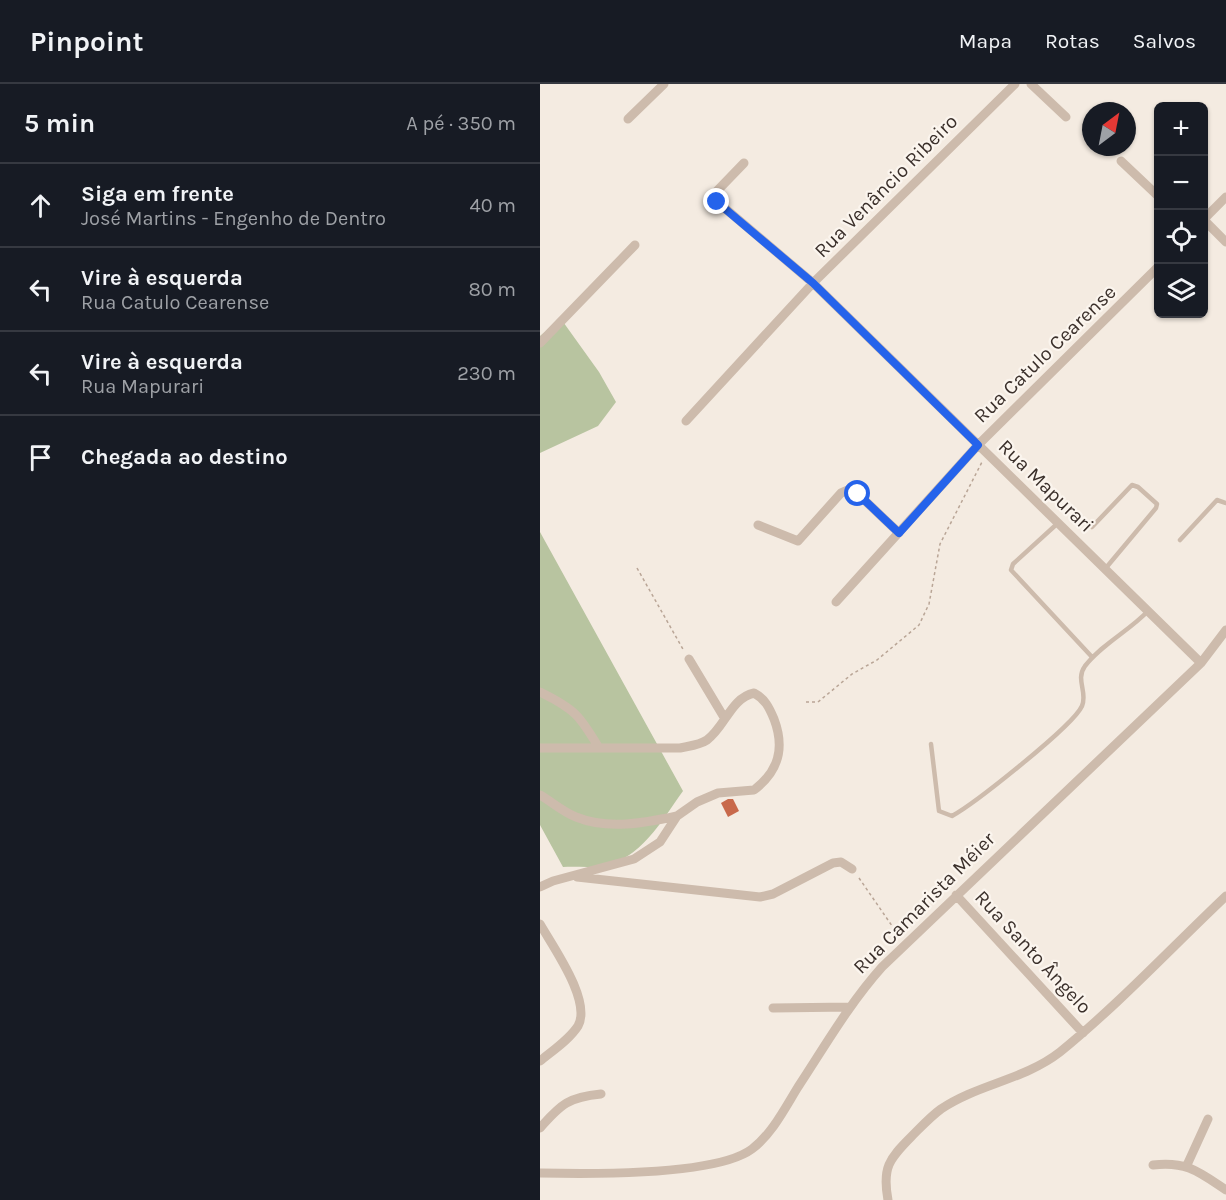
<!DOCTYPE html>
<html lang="pt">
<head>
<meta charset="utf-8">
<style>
	body { margin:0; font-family:Karla,sans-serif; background:#242831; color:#f1f3f6 }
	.controls { position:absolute; right:18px; top:18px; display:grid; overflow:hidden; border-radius:9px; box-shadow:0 2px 4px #0004 }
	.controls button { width:54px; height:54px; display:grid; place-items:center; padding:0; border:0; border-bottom:2px solid #363941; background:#171b24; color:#f1f3f6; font:30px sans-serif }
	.compass { position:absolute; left:542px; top:18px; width:54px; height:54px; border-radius:50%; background:#171b24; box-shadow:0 2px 4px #0004; rotate:32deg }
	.stop { position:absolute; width:18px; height:18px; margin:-14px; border:4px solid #2563eb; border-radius:50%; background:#fff }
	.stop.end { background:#2563eb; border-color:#fff; box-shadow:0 2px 6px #0008 }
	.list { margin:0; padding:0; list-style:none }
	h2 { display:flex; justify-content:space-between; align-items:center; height:78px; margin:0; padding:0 24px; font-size:26px }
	h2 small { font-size:20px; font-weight:400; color:#9ea1a6 }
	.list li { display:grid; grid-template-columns:39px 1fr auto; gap:18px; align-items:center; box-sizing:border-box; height:84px; padding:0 24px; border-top:2px solid #363941 }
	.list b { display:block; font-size:22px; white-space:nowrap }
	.list p { margin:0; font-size:20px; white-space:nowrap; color:#9ea1a6 }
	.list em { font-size:20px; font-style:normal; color:#9ea1a6 }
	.icon { flex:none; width:33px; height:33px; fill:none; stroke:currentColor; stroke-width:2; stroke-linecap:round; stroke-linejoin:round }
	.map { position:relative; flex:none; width:686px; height:1116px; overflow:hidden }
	header { display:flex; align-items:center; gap:36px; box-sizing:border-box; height:84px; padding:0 30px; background:#171b24; border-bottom:2px solid #363941 }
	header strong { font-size:28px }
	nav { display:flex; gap:33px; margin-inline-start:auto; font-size:21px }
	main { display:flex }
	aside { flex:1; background:#171b24 }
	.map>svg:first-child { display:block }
</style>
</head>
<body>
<header>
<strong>Pinpoint</strong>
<nav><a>Mapa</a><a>Rotas</a><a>Salvos</a></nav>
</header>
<main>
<aside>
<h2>5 min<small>A pé · 350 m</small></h2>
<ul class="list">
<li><svg class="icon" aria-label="ahead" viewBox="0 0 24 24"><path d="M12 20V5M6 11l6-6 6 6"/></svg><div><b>Siga em frente</b><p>José Martins - Engenho de Dentro</p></div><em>40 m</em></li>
<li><svg class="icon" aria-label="left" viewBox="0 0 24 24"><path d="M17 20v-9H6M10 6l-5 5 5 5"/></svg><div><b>Vire à esquerda</b><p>Rua Catulo Cearense</p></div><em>80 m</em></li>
<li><svg class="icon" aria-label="left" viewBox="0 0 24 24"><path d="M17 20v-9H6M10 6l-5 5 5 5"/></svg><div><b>Vire à esquerda</b><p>Rua Mapurari</p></div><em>230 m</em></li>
<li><svg class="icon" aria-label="arrive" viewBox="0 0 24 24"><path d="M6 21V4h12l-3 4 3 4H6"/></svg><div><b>Chegada ao destino</b></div></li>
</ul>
</aside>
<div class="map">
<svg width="686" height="1116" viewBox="0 0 686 1116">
	<rect width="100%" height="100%" fill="#f4ebe1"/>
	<path fill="#b8c4a0" d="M21 235 59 288 76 318 58 342 0 369V252Z
		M0 448 143 707C122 736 100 777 61 782 49 784 36 782 23 783L0 741Z"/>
	<path fill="#c8694b" d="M188 715H193L199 727 188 733 181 719Z"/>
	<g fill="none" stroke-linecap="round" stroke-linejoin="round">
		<path stroke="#b9a596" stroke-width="1.5" stroke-dasharray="3 3" stroke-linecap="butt" d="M97 484 144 567
			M266 618H278L312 590 337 576 379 541 389 520 400 460 442 378
			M319 794 359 852"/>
		<path stroke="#cdbbac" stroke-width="4.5" d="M518 439 473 480 471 486 552 573
			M552 443 592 401 598 403 617 420 616 424 565 485
			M640 456 677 416 686 419
			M391 660 399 727 412 732C434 720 533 642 542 622 548 608 535 596 545 582 562 560 589 547 608 527"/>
		<path stroke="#cdbbac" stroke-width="9" d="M491 0 526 33
			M88 35 124 0
			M581 77 618 112
			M204 79 176 108 174 115 273 199 661 579
			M664 135 686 113
			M664 136 686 158
			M0 259 95 161
			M146 337 273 199 475 0
			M218 441 258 457 301 409 308 406 318 410 359 449
			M296 518 438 361 618 183
			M149 575 185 635
			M0 608C35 625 40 632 59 664
			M0 664H140C149 662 160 661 167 656 185 643 191 614 214 609 225 615 229 623 234 635 245 664 239 687 214 706L178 709 157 718 137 732 120 758 94 775 13 797 0 803
			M0 711C12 718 23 728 36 733 68 746 104 739 137 732
			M37 793 220 813 233 810 293 779 301 778 312 785
			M416 811 543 949
			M0 840C13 863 52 917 38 942 29 956 12 967 0 977
			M233 924 310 923
			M0 1044C21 1020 29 1013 61 1010
			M613 1081C647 1077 659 1088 686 1106
			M647 1081 668 1035
			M0 1089C46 1090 176 1092 212 1065 232 1050 245 1024 258 1003 285 962 309 920 342 883L661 579 686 546
			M348 1116C342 1084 349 1075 371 1053 381 1043 390 1033 401 1025 438 1000 484 996 520 968 579 920 631 864 686 812"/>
	</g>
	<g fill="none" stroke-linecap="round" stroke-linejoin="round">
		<path stroke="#2563eb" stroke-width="8" d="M177 118 273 199 438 361 359 449 318 410"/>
	</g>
	<g text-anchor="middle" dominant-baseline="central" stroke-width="4.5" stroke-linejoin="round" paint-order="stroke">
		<g font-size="20" fill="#3b302b" stroke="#fbf5ee">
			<text transform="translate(346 102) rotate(-45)">Rua Venâncio Ribeiro</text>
			<text transform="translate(505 270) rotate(-44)">Rua Catulo Cearense</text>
			<text transform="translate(506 402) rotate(44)">Rua Mapurari</text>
			<text transform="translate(384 819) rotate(-45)">Rua Camarista Méier</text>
			<text transform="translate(493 868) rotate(47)">Rua Santo Ângelo</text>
		</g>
	</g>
</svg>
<div class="controls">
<button>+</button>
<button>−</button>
<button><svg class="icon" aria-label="locate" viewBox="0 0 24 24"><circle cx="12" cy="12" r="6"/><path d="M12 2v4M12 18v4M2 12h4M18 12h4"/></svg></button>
<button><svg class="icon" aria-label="layers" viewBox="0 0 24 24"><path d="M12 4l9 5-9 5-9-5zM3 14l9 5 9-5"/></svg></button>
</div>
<svg class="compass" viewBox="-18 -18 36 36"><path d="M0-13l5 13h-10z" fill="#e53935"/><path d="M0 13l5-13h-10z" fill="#9ea1a6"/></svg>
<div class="stop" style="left:318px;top:410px"></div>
<div class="stop end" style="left:177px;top:118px"></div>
</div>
</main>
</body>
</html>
